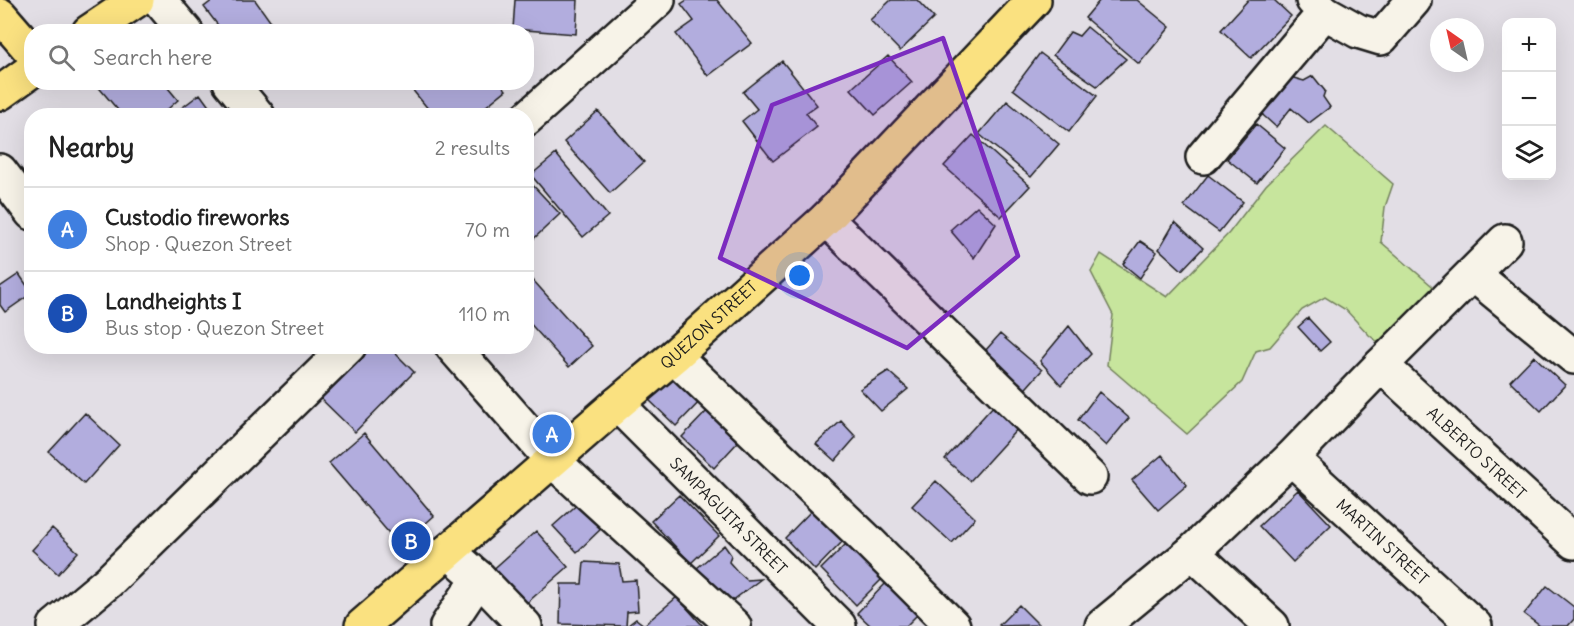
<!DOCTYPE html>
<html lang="en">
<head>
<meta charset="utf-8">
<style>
	body { margin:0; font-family:Delius,sans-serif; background:#f2f2f2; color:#222 }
	.controls { position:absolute; right:18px; top:18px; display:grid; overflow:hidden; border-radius:12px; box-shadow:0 6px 24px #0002 }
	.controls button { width:54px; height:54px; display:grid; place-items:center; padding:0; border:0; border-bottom:2px solid #e0e0e0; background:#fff; color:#222; font:30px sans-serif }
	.compass { position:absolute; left:1430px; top:18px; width:54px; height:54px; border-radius:50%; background:#fff; box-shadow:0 6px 24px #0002; rotate:326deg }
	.you { position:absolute; left:800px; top:276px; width:21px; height:21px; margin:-15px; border:4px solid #fff; border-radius:50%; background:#1a73e8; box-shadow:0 0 0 9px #1a73e833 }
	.badge { display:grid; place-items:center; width:39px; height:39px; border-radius:50%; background:#c8321e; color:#fff; font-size:20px; font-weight:700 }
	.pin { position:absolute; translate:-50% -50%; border:3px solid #fff; box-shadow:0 2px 6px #0006 }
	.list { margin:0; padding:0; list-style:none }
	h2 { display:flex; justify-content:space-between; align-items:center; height:78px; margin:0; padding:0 24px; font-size:26px }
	h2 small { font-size:20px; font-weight:400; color:#767676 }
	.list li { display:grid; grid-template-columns:39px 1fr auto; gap:18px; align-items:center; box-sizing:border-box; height:84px; padding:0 24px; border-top:2px solid #e0e0e0 }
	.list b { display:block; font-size:22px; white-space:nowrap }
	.list p { margin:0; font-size:20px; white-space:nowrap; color:#767676 }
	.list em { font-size:20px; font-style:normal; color:#767676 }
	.icon { flex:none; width:33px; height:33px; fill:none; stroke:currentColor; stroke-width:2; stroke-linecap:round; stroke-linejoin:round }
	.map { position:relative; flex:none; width:1574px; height:626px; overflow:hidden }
	.search { position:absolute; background:#fff; box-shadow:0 6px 24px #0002; left:24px; top:24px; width:510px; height:66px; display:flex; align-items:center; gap:15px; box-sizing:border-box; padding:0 21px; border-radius:24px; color:#767676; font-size:22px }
	.panel { position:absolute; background:#fff; box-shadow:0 6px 24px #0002; left:24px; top:108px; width:510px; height:246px; border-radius:24px }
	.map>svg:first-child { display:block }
</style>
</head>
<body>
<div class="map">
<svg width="1574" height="626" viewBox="0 0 1574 626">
	<rect width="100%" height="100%" fill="#e2dee5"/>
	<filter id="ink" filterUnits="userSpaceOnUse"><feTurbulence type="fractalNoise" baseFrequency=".0167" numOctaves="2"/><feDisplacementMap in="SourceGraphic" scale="12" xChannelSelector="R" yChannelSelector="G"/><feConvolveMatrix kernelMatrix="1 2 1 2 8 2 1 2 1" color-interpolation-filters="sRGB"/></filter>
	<g filter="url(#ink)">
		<path fill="#c7e59d" stroke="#72805c" stroke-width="1.5" d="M1326 126 1393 184 1385 207 1381 242 1438 291 1383 346 1369 335 1346 310 1325 297 1302 310 1270 347 1256 351 1242 382 1187 434 1107 365 1113 315 1091 272 1101 254 1167 297 1229 233 1266 185Z"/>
		<path fill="#b2adde" stroke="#1c1c1c" stroke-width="1.5" d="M213 0H255L270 21 257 32H223L204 7Z
			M515 0H578L576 34 513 29Z
			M687 0H717L752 43 708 76 676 34 694 21 681 4Z
			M891 0H917L934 18 900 51 870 20Z
			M1100 0H1137L1170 27 1139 64 1085 18Z
			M1248 0H1274L1291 16 1251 58 1221 30Z
			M1087 27 1126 59 1097 86 1053 55 1070 32 1079 36Z
			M1040 53 1097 96 1069 132 1013 89Z
			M888 56 912 82 875 115 851 89Z
			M782 61 817 105 806 113 817 127 773 161 742 121 757 109 743 92Z
			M1283 75 1304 81 1313 76 1325 91 1323 97 1330 107 1309 123 1291 108 1276 127 1255 108Z
			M163 82 178 100 160 116H123L95 83Z
			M406 82H500L506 90 474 116H434Z
			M200 94 216 116H171Z
			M1007 101 1059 144 1031 177 979 134Z
			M598 111 644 162 610 193 564 142Z
			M1256 124 1285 148 1257 183 1227 159Z
			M973 135 1030 186 1001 217 944 166Z
			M556 154 608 216 583 237 531 175Z
			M1208 175 1243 202 1219 232 1184 206Z
			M526 178 560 214 526 246Z
			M977 206 996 224 974 258 950 230Z
			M1175 222 1203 248 1182 270 1159 249Z
			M1140 241 1157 252 1140 278 1123 264Z
			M19 274 32 293 5 312 0 305V287Z
			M532 279 592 346 569 367 526 319V284Z
			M1308 318 1330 342 1320 351 1298 327Z
			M1069 326 1091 354 1061 385 1040 361Z
			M1000 334 1042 370 1020 395 978 359Z
			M360 346H388L414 372 355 432 314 392Z
			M1534 356 1565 385 1541 411 1510 381Z
			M677 369 705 396 676 426 648 399Z
			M888 371 908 389 881 411 860 389Z
			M1099 392 1129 418 1106 446 1078 420Z
			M995 404 1020 426 970 481 945 459Z
			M707 411 738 442 714 468 682 437Z
			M85 413 119 445 84 484 49 452Z
			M841 421 856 437 835 461 816 444Z
			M364 433 434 516 400 546 329 463Z
			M1162 455 1187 485 1158 510 1132 480Z
			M936 481 975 518 952 543 912 506Z
			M1298 490 1331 525 1293 562 1259 526Z
			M679 495 719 536 691 563 651 521Z
			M580 502 603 527 577 552 553 526Z
			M812 510 843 541 815 570 785 538Z
			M52 528 78 552 58 574 32 550Z
			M536 531 568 567 521 608 489 573Z
			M847 543 883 578 856 605 821 569Z
			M724 545 731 555 729 562 737 571 747 580 761 579 728 604 697 568Z
			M584 562 619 564 622 581 636 580 638 611 627 612 626 626 560 624 561 584H582Z
			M887 582 919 613 906 626H871L857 613Z
			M1547 586 1574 607V619L1568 626H1540L1524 614Z
			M677 597 703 626H627L636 619 644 625Z
			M1019 605 1039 625 1001 626 999 625Z"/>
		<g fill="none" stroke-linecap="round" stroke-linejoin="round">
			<g stroke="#1c1c1c" stroke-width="38">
				<g id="minor">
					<path d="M159 0 186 32"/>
					<path d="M1324 12 1358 31 1381 38 1414 0"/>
					<path d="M230 82 258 116"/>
					<path d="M526 119 658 0"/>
					<path d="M1203 157 1319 19 1324 12 1313 0"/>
					<path d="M0 171 32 213"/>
					<path d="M826 219 1090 477"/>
					<path d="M1473 274 1574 357"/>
					<path d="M452 346 552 460 734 626"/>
					<path d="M674 356 869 542 953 626"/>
					<path id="s1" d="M1381 365 1574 542"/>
					<path id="s2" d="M617 404 839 626"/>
					<path id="s3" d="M1291 458 1475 626"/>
					<path d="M448 551 479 578 525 626"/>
					<path d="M1192 552 1272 626"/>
					<path d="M55 626 109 581 349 346"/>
					<path d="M447 626 479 578"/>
					<path d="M1102 626 1192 552 1291 458 1381 365 1505 241"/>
				</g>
			</g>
			<g stroke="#1c1c1c" stroke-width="38">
				<g id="major">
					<path d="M0 15 32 52"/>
					<path d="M89 32 137 0"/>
					<path d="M0 93 32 70"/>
					<path id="s4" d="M362 626 617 404 674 356 826 219 1034 0"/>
				</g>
			</g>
			<use href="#minor" stroke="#f7f3e8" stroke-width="33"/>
			<use href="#major" stroke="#fae180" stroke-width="33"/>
		</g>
	</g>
	<path fill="#7b2cbf" fill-opacity="0.2" stroke="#7b2cbf" stroke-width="4.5" stroke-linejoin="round" d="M943 38 1018 256 907 348 720 258 772 105Z"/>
	<g text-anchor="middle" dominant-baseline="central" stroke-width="4.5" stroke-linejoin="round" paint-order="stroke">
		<g font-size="16" fill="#1c1c1c" stroke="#f7f3e8">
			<text stroke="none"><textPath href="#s4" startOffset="459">QUEZON STREET</textPath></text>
			<text stroke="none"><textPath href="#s1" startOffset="130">ALBERTO STREET</textPath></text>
			<text stroke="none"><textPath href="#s2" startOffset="158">SAMPAGUITA STREET</textPath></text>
			<text stroke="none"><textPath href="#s3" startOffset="124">MARTIN STREET</textPath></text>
		</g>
	</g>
</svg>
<div class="controls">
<button>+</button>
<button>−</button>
<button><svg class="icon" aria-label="layers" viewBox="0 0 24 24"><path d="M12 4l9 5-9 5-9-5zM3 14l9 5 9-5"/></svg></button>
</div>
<svg class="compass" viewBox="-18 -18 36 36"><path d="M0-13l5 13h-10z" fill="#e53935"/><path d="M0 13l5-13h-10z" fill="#767676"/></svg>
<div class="you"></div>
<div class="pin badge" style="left:552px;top:434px;background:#3f7fe0">A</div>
<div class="pin badge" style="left:411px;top:541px;background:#1a4fb4">B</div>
<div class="search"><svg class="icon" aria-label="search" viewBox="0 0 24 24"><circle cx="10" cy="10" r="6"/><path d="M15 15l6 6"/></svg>Search here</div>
<section class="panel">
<h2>Nearby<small>2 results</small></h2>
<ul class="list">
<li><span class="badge" style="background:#3f7fe0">A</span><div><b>Custodio fireworks</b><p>Shop · Quezon Street</p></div><em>70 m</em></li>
<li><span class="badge" style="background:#1a4fb4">B</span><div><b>Landheights I</b><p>Bus stop · Quezon Street</p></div><em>110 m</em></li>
</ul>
</section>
</div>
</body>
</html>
